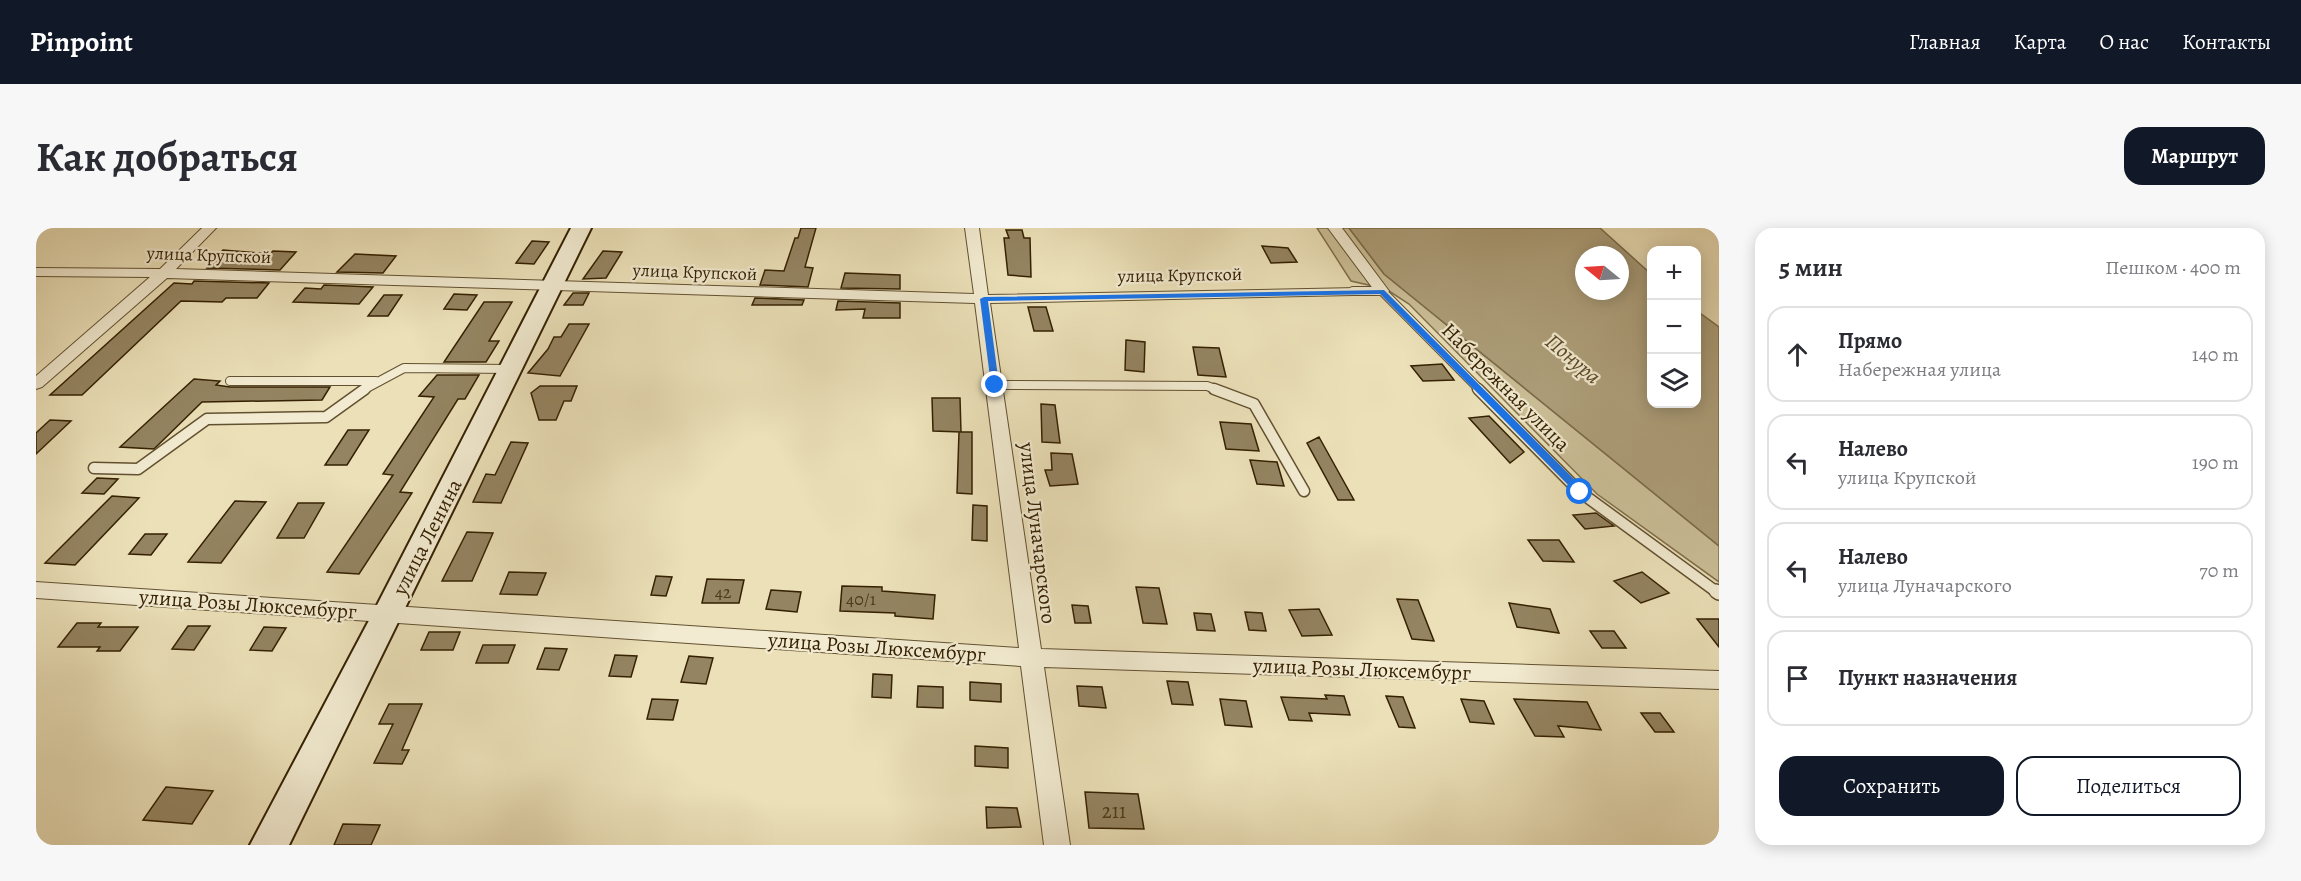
<!DOCTYPE html>
<html lang="ru">
<head>
<meta charset="utf-8">
<style>
	body { margin:0; font-family:Alegreya,serif; background:#f7f7f7; color:#2b2b33 }
	.controls { position:absolute; right:18px; top:18px; display:grid; overflow:hidden; border-radius:12px; box-shadow:0 3px 15px #0003 }
	.controls button { width:54px; height:54px; display:grid; place-items:center; padding:0; border:0; border-bottom:2px solid #e1e1e2; background:#fff; color:#2b2b33; font:30px sans-serif }
	.compass { position:absolute; left:1539px; top:18px; width:54px; height:54px; border-radius:50%; background:#fff; box-shadow:0 3px 15px #0003; rotate:288deg }
	.stop { position:absolute; width:18px; height:18px; margin:-14px; border:4px solid #1a73e8; border-radius:50%; background:#fff }
	.stop.end { background:#1a73e8; border-color:#fff; box-shadow:0 2px 6px #0008 }
	.list { margin:0; padding:0; list-style:none }
	h2 { display:flex; justify-content:space-between; align-items:center; height:78px; margin:0; padding:0 24px; font-size:26px }
	h2 small { font-size:20px; font-weight:400; color:#7c7c81 }
	.list li { display:grid; grid-template-columns:39px 1fr auto; gap:18px; align-items:center; box-sizing:border-box; height:96px; margin:0 12px 12px; padding:0 12px; border:2px solid #e1e1e2; border-radius:18px }
	.list b { display:block; font-size:22px; white-space:nowrap }
	.list p { margin:0; font-size:20px; white-space:nowrap; color:#7c7c81 }
	.list em { font-size:20px; font-style:normal; color:#7c7c81 }
	.actions { display:flex; gap:12px; padding:18px 24px }
	.actions a { flex:1; padding:14px 0; border:2px solid #111827; border-radius:18px; text-align:center; font-size:21px; color:#111827 }
	.actions .main { background:#111827; color:#fff }
	.icon { flex:none; width:33px; height:33px; fill:none; stroke:currentColor; stroke-width:2; stroke-linecap:round; stroke-linejoin:round }
	.map { position:relative; flex:none; width:1683px; height:617px; overflow:hidden; border-radius:18px }
	header { display:flex; align-items:center; gap:36px; box-sizing:border-box; height:84px; padding:0 30px; background:#111827; color:#fff }
	header strong { font-size:28px }
	nav { display:flex; gap:33px; margin-inline-start:auto; font-size:21px }
	.intro { display:flex; align-items:center; justify-content:space-between; box-sizing:border-box; height:144px; padding:0 36px }
	h1 { margin:0; font-size:42px }
	.button { padding:15px 27px; border-radius:18px; background:#111827; color:#fff; font-size:21px; font-weight:700 }
	main { display:flex; gap:36px; padding:0 36px }
	aside { flex:1; background:#fff; border-radius:18px; box-shadow:0 3px 15px #0003 }
	.map>svg:first-child { display:block }
</style>
</head>
<body>
<header>
<strong>Pinpoint</strong>
<nav><a>Главная</a><a>Карта</a><a>О нас</a><a>Контакты</a></nav>
</header>
<div class="intro"><h1>Как добраться</h1><a class="button">Маршрут</a></div>
<main>
<div class="map">
<svg width="1683" height="617" viewBox="0 0 1683 617">
	<rect width="100%" height="100%" fill="#ebe0b8"/>
	<filter id="stains"><feTurbulence type="fractalNoise" baseFrequency=".00333" numOctaves="4"/><feColorMatrix values="0 0 0 0 .2 0 0 0 0 .09 0 0 0 0 .02 0 0 0 .5 -.17"/></filter>
	<radialGradient id="worn" r=".72"><stop offset=".6" stop-color="#630" stop-opacity="0"/><stop offset="1" stop-color="#630" stop-opacity=".3"/></radialGradient>
	<path fill="#ccc099" stroke="#80704e" stroke-width="1.5" d="M1281 0H1313L1348 46 1683 318V354L1561 266 1373 76 1350 61 1315 53Z"/>
	<path fill="#ad9f7a" stroke="#7d6d4a" stroke-width="1.5" fill-rule="evenodd" d="M1313 0H1564L1615 46 1616 176H1660L1661 83 1683 99V318L1348 46ZM1548 27H1584V63H1548Z"/>
	<path fill="#948461" stroke="#352102" stroke-width="1.5" d="M765 0H780L769 39 777 40 772 59 724 57 729 42 748 43 759 10H762Z
		M970 2H986L988 10H994L995 49 972 47 968 10H973Z
		M496 13 513 14 498 36 480 35Z
		M1226 18 1252 20 1261 34 1235 35Z
		M187 22 234 26 237 23 260 24 244 42 171 40Z
		M567 23 586 24 570 50 547 51Z
		M319 26 360 28 347 45 301 44Z
		M809 45 864 47V61L805 60Z
		M158 53 233 55 221 70H190L186 74 145 73 46 167H14L138 55 156 56Z
		M288 57 337 59 323 76 257 74 269 60 285 61Z
		M537 65H553L547 77H528Z
		M418 66 441 67 431 82 408 81Z
		M348 67H366L352 88H332Z
		M719 70 768 72 766 77H716Z
		M802 73 864 75V90H827L829 81 800 82Z
		M448 74H476L453 113H463L450 134H408Z
		M992 79H1010L1017 103H998Z
		M533 96H553L524 148 492 145 512 121 518 109H525Z
		M1090 112 1109 114 1108 144 1089 142Z
		M1157 119 1183 120 1190 149 1162 147Z
		M1406 136 1418 152 1387 153 1375 138Z
		M401 147H443L429 171H422L364 264 376 265 323 346 291 344 357 247 347 246 398 169 383 168Z
		M158 151 184 153 180 157 194 159H294L286 172 166 174 118 221 84 219Z
		M504 158H541L535 173H528L520 192H503L495 165Z
		M896 170H924L925 204 897 203Z
		M1005 176 1019 177 1024 215 1006 214Z
		M1453 188 1488 224 1474 235 1433 190Z
		M14 192 35 193 0 226V205Z
		M1184 194 1215 196 1223 223 1190 221Z
		M312 202H333L311 237H289Z
		M923 204H936V266L921 265Z
		M1283 209 1318 272H1302L1271 215Z
		M475 214 492 215 465 275 437 274 450 246 459 247Z
		M1015 225 1036 226 1042 256 1014 258 1009 242H1016Z
		M1214 232 1241 234 1248 258 1221 256Z
		M61 250 82 251 68 266 46 265Z
		M76 268 103 270 39 337 9 335Z
		M199 273 230 274 185 335 152 334Z
		M262 275H288L268 310H241Z
		M937 277 951 278V313L936 312Z
		M1560 285 1578 298 1549 301 1537 287Z
		M431 304 457 305 436 353H406Z
		M109 306H131L115 327 93 326Z
		M1492 312H1523L1538 334 1507 333Z
		M473 344 510 345 501 367 464 366Z
		M1606 344 1633 365 1605 375 1578 353Z
		M620 348 636 349 630 368 615 367Z
		M671 351 708 352 703 375H666Z
		M806 358 846 359V363L899 367 897 391 859 388V385L804 383Z
		M1100 359 1123 360 1131 396 1107 395Z
		M735 362 765 364 761 384 730 381Z
		M1361 371 1382 372 1398 413 1376 411Z
		M1473 375 1514 381 1523 405 1481 399Z
		M1036 377 1052 378 1055 395H1039Z
		M1283 381 1296 407 1266 408 1253 382Z
		M1209 384 1226 385 1230 403 1213 402Z
		M1158 385 1175 386 1179 403 1161 402Z
		M1661 391H1683V419Z
		M41 395H65L62 399H102L84 423H61L64 419H22Z
		M152 398H174L158 422 136 421Z
		M228 399 250 400 236 423 214 422Z
		M1554 403H1578L1590 420H1566Z
		M393 404H424L417 422H385Z
		M447 417H479L472 435H440Z
		M509 420 531 421 523 442 501 441Z
		M579 427 601 428 595 449 573 448Z
		M653 428 677 430 670 456 645 454Z
		M837 446 856 447 855 470 836 469Z
		M1131 453 1152 454 1157 477 1136 476Z
		M934 454 965 456V474L934 472Z
		M882 458 907 459V480L881 479Z
		M1041 458 1066 459 1070 480 1043 478Z
		M1289 467 1308 468 1314 487 1273 485 1276 493 1253 492 1245 469 1291 471Z
		M1350 468 1367 469 1379 500 1363 499Z
		M616 471 642 472 637 492 611 491Z
		M1184 471 1210 473 1216 499 1189 497Z
		M1425 471 1448 473 1458 496 1434 494Z
		M1478 471 1551 474 1565 502 1522 498 1528 509 1499 508Z
		M353 476H386L366 522H373L366 536 338 535 357 496H343Z
		M1605 485H1624L1638 504H1619Z
		M939 518 972 520V540L939 538Z
		M130 559 177 563 156 596 107 592Z
		M1049 564 1102 566 1108 601 1053 600Z
		M950 579 981 580 985 599 951 600Z
		M307 596 344 597 335 617H298Z"/>
	<g fill="none" stroke-linecap="round" stroke-linejoin="round">
		<g stroke="#625130" stroke-width="10">
			<path id="lane-far2" d="M1317 63H1346L1444 162
				M194 153H340
				M959 157 1171 158 1182 162
				M327 162 368 140 476 141"/>
		</g>
		<g stroke="#625130" stroke-width="13">
			<path id="lane-far1" d="M1178 161 1218 176 1268 263
				M1442 161 1544 264 1682 365
				M58 240 102 241 171 191 290 189 329 161"/>
		</g>
		<g stroke="#625130" stroke-width="16">
			<path id="lane" d="M1680 363 1683 365"/>
		</g>
		<g stroke="#625130" stroke-width="2">
			<path id="street" d="M166 0H180L140 41 938 66 929 0H943L952 67 1322 60 1324 63 1322 66 1317 67 954 75 1005 421 1683 443V461L1008 439 1034 617H1008L985 438 0 370V354L983 420 939 75 131 50 6 159 0 161V148L114 49 0 48V40L124 41Z
				M1292 0H1306L1353 63 1351 66H1341Z"/>
		</g>
		<g stroke="#352102" stroke-width="4">
			<path id="secondary" d="M535 0H555L253 617H214L338 383Z"/>
		</g>
		<use href="#lane-far2" stroke="#f2ebd1" stroke-width="8"/>
		<use href="#lane-far1" stroke="#f2ebd1" stroke-width="10"/>
		<use href="#lane" stroke="#f2ebd1" stroke-width="13"/>
		<use href="#street" fill="#f2ebd1" fill-rule="evenodd"/>
		<use href="#secondary" fill="#f2ebd1" fill-rule="evenodd"/>
	</g>
	<path fill="#1a73e8" d="M1348 62 1548 261V266H1541L1344 66 952 73 963 157 959 159 955 157 944 71 948 69Z"/>
	<g text-anchor="middle" dominant-baseline="central" stroke-width="4.5" stroke-linejoin="round" paint-order="stroke">
		<g font-size="18" fill="#352102" stroke="#f2ebd1">
			<text transform="translate(173 27) rotate(2)">улица Крупской</text>
			<text transform="translate(659 44) rotate(2)">улица Крупской</text>
			<text transform="translate(1144 47) rotate(-1)">улица Крупской</text>
		</g>
		<g font-size="18" fill="#4d3a1a">
			<text x="687" y="364">42</text>
			<text x="825" y="371">40/1</text>
		</g>
		<g font-size="21" fill="#352102" stroke="#f2ebd1">
			<text transform="translate(1470 159) rotate(45)">Набережная улица</text>
			<text transform="translate(1002 305) rotate(83)">улица Луначарского</text>
			<text transform="translate(391 309) rotate(-63)">улица Ленина</text>
			<text transform="translate(212 376) rotate(4)">улица Розы Люксембург</text>
			<text transform="translate(841 419) rotate(4)">улица Розы Люксембург</text>
			<text transform="translate(1326 441) rotate(2)">улица Розы Люксембург</text>
		</g>
		<g font-size="21" fill="#4d3a1a">
			<text x="1078" y="583">211</text>
		</g>
		<g font-size="22" font-style="italic" fill="#5f4d2c" stroke="#f2ebd1">
			<text transform="translate(1537 131) rotate(40)">Понура</text>
		</g>
	</g>
	<rect width="100%" height="100%" filter="url(#stains)"/>
	<rect width="100%" height="100%" fill="url(#worn)"/>
</svg>
<div class="controls">
<button>+</button>
<button>−</button>
<button><svg class="icon" aria-label="layers" viewBox="0 0 24 24"><path d="M12 4l9 5-9 5-9-5zM3 14l9 5 9-5"/></svg></button>
</div>
<svg class="compass" viewBox="-18 -18 36 36"><path d="M0-13l5 13h-10z" fill="#e53935"/><path d="M0 13l5-13h-10z" fill="#7c7c81"/></svg>
<div class="stop" style="left:1544px;top:264px"></div>
<div class="stop end" style="left:959px;top:157px"></div>
</div>
<aside>
<h2>5 мин<small>Пешком · 400 m</small></h2>
<ul class="list">
<li><svg class="icon" aria-label="ahead" viewBox="0 0 24 24"><path d="M12 20V5M6 11l6-6 6 6"/></svg><div><b>Прямо</b><p>Набережная улица</p></div><em>140 m</em></li>
<li><svg class="icon" aria-label="left" viewBox="0 0 24 24"><path d="M17 20v-9H6M10 6l-5 5 5 5"/></svg><div><b>Налево</b><p>улица Крупской</p></div><em>190 m</em></li>
<li><svg class="icon" aria-label="left" viewBox="0 0 24 24"><path d="M17 20v-9H6M10 6l-5 5 5 5"/></svg><div><b>Налево</b><p>улица Луначарского</p></div><em>70 m</em></li>
<li><svg class="icon" aria-label="arrive" viewBox="0 0 24 24"><path d="M6 21V4h12l-3 4 3 4H6"/></svg><div><b>Пункт назначения</b></div></li>
</ul>
<div class="actions"><a class="main">Сохранить</a><a>Поделиться</a></div>
</aside>
</main>
</body>
</html>
